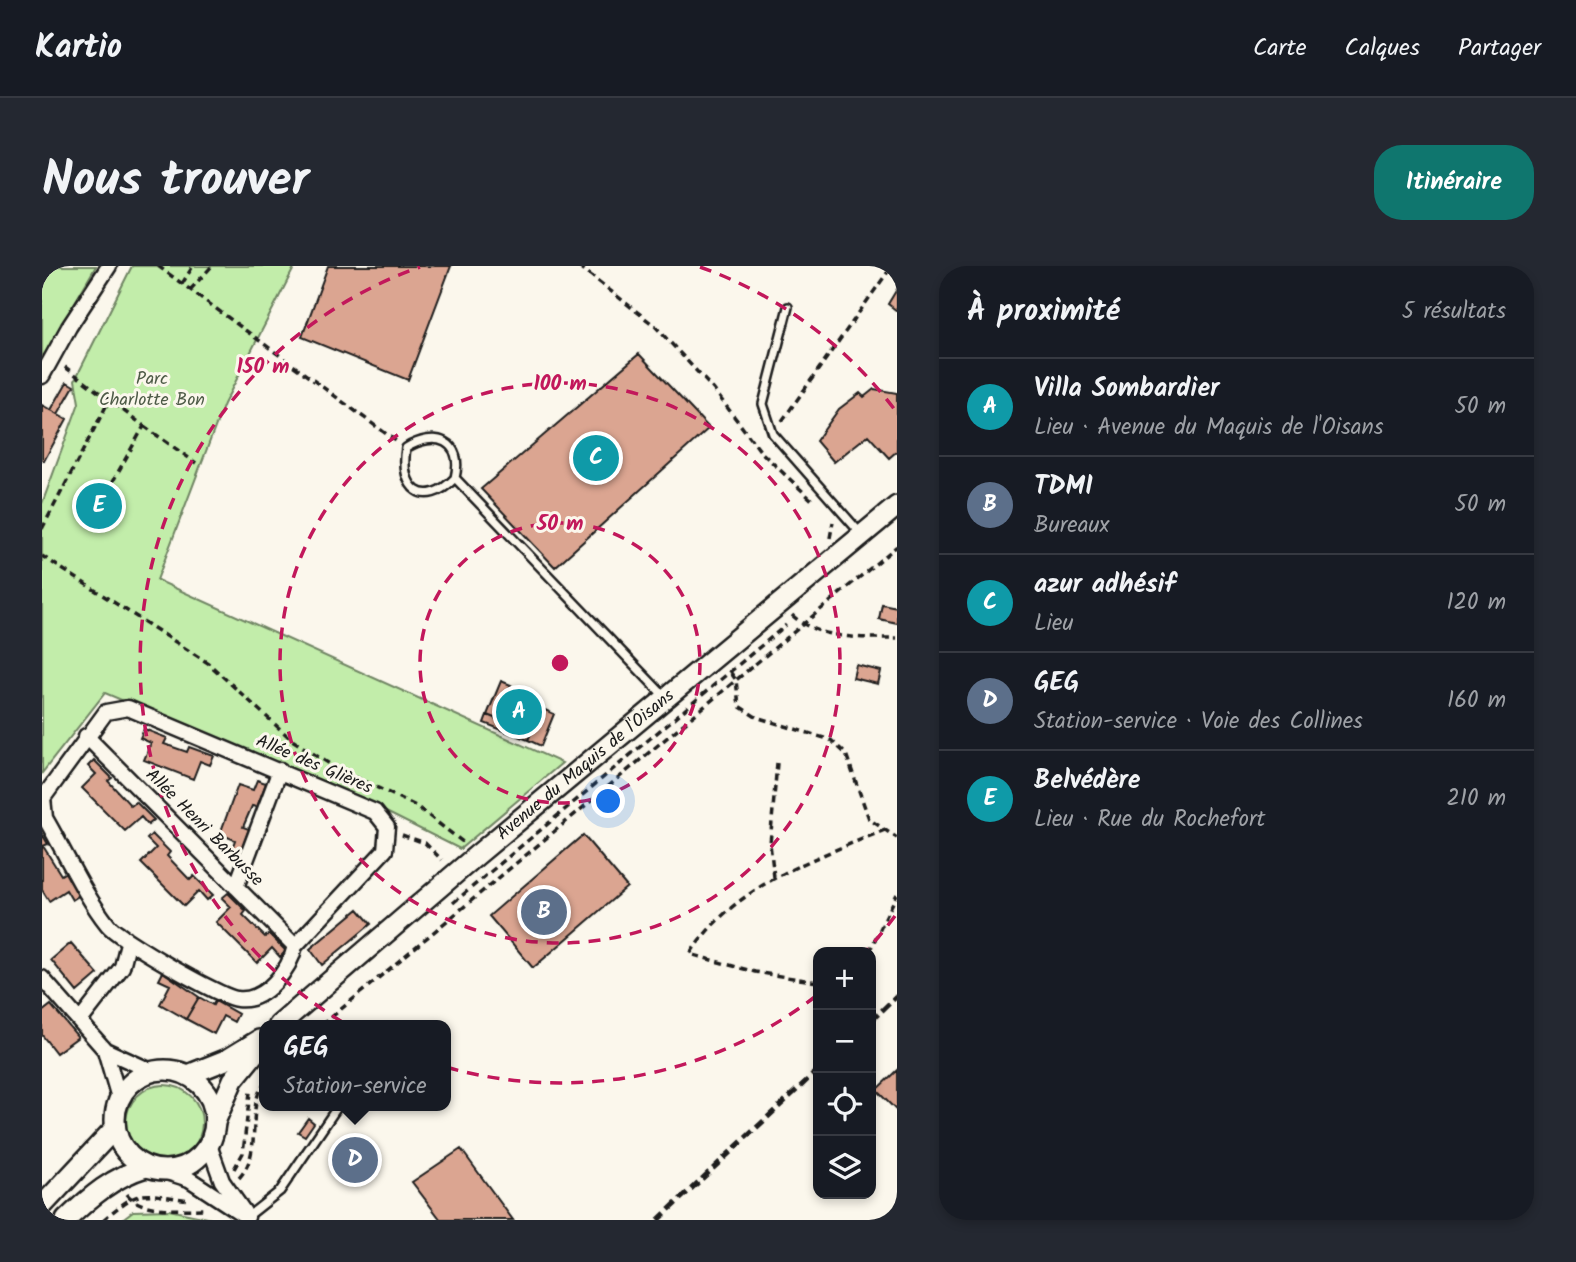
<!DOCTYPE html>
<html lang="fr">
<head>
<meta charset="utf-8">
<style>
	body { margin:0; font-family:Kalam,sans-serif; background:#242831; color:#f1f3f6 }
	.controls { position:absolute; right:21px; bottom:21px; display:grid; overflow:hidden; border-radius:14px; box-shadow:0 4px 10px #0003 }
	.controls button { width:63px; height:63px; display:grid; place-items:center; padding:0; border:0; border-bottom:2px solid #363941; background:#171b24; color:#f1f3f6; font:35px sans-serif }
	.you { position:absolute; left:567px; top:536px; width:24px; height:24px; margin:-18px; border:5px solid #fff; border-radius:50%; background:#1a73e8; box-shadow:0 0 0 10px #1a73e833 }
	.badge { display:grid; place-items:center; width:46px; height:46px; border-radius:50%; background:#0f766e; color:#fff; font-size:23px; font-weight:700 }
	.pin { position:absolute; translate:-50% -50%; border:4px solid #fff; box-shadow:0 2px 7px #0006 }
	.popup { position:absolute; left:217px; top:754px; width:192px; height:91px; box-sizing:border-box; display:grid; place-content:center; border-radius:14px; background:#171b24; filter:drop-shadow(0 2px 5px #0005); font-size:23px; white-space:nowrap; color:#9ea1a6 }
	.popup b { font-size:26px; color:#f1f3f6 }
	.popup::after { content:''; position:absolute; left:50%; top:100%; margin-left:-14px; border:14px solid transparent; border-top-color:#171b24 }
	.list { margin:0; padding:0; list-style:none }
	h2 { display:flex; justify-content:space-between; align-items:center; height:91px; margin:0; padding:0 28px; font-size:30px }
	h2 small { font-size:23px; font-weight:400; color:#9ea1a6 }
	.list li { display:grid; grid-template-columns:46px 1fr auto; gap:21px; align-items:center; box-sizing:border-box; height:98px; padding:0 28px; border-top:2px solid #363941 }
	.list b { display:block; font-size:26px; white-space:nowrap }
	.list p { margin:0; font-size:23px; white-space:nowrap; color:#9ea1a6 }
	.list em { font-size:23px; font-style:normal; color:#9ea1a6 }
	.icon { flex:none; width:38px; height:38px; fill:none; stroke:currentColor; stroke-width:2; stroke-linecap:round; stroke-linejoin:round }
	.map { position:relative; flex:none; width:855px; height:954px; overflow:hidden; border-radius:28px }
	header { display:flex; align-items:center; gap:42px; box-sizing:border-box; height:98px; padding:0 35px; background:#171b24; border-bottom:2px solid #363941 }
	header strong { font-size:33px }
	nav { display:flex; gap:38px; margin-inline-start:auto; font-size:24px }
	.intro { display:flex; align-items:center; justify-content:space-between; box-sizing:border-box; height:168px; padding:0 42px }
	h1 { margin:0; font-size:49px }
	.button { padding:18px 32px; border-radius:28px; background:#0f766e; color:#fff; font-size:24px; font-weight:700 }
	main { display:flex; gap:42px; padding:0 42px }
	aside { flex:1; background:#171b24; border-radius:28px; box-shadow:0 4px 10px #0003 }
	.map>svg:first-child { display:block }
</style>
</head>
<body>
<header>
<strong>Kartio</strong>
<nav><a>Carte</a><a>Calques</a><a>Partager</a></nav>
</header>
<div class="intro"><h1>Nous trouver</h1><a class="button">Itinéraire</a></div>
<main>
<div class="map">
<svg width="855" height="954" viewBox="0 0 855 954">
	<rect width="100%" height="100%" fill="#fbf7ec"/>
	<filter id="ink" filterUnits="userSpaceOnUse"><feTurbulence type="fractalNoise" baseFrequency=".0143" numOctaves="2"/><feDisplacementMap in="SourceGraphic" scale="14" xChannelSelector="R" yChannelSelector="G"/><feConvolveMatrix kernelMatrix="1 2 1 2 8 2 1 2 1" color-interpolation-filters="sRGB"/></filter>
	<g filter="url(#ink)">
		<path fill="#c2edaa" stroke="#6f8463" stroke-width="2" d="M0 0H54L0 93Z
			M90 0H253L182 138 115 314 520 497 418 583 344 546 63 427 0 507V238L37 137 33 114Z
			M84 857a38 38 0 1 1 76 0a38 38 0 1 1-76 0Z
			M127 944 174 954H79L91 945Z"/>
		<path fill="#dba591" stroke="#1c1c1c" stroke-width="2" d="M286 0H409L366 114 260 71Z
			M855 23V45L846 38Z
			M597 88 667 162 513 301 439 223Z
			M25 116 32 120 16 148 9 144Z
			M832 123 855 127V185L847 192 826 169 792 196 774 175 797 143 818 127 822 131Z
			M0 139 25 153 2 195 0 194Z
			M840 338 855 341V357L837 353Z
			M814 399 839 405 836 418 811 412Z
			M459 415 469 419 465 427 512 448 499 480 486 474 489 467 445 449Z
			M445 449 489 467 486 474 442 457Z
			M102 463 125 472 122 478 145 486 147 481 172 490 168 499 158 495 151 513 102 494 109 477 98 472Z
			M52 494 70 512 66 515 89 540 94 536 112 554 106 559 99 551 83 565 40 522 54 508 46 500Z
			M215 514 224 517 215 541 210 540 201 561 207 563 198 588 189 585 193 574 178 568 196 519 211 524Z
			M0 568 6 578 1 580 19 609 24 606 38 629 30 634 24 624 7 635 0 624Z
			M110 568 128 586 125 590 148 614 152 610 171 629 165 634 157 625 142 640 99 597 114 582 105 573Z
			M541 569 585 621 491 702 447 650Z
			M186 627 204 645 201 649 223 671 227 668 244 685 238 691 230 682 215 697 174 656 189 641 180 632Z
			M316 643 329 658 280 699 268 683Z
			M29 677 56 708 35 726 9 694Z
			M121 706 157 731 144 753 118 738 128 719 117 714Z
			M157 731 171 739 173 735 196 748 192 756 181 750 172 768 144 753Z
			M9 739 36 771 14 787 0 769V746Z
			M855 804V845L834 824Z
			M266 852 272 857 263 870 256 866Z
			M299 875 337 898 327 914 290 890Z
			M419 883 471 954H399L370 916Z"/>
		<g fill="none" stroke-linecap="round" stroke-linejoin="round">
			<g stroke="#1c1c1c" stroke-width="12">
				<path id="service" d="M746 41 721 138 731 168 820 269
					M413 212C382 244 357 223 364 182 393 164 422 174 413 212L623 431
					M205 951 238 925 296 840"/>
			</g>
			<g stroke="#1c1c1c" stroke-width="19">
				<path id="minor" d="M0 110 27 61 67 0
					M86 442 333 546 345 561 343 584 253 680C248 703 223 737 195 733 179 732 76 672 66 659 42 629 23 586 3 552L1 532 64 446Z
					M44 470 253 680
					M194 621 238 504
					M0 712 63 784 109 805
					M38 755 80 701 86 677
					M63 784 77 832
					M167 879 180 915 202 946
					M122 905 147 913 205 951"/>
			</g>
			<g stroke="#1c1c1c" stroke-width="24">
				<g id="tertiary">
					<path id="s1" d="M237 759 435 589 855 240"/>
					<circle cx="123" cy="854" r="50"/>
					<path d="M146 809 186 793 217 774"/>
					<path d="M173 856 191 814 222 776"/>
					<path d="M0 940 73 862"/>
					<path d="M24 954C48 931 71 911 104 901"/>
				</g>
			</g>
			<path stroke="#1c1c1c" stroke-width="3.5" stroke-dasharray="7 5" stroke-linecap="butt" d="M116 0 354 175
				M537 0 613 60 672 124 719 186 772 236
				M140 18 151 0
				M148 24 170 0
				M23 101 102 160 57 240
				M740 155 850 0
				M102 160 154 197
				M0 263 72 125
				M788 272 791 256
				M0 290 166 397 250 474 294 502 374 540 422 577
				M750 349C776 374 821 372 855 372
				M689 407 694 414 697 440 714 451 789 474 804 488 827 553 855 572
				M360 569 383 577 400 594
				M732 611 728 578 735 497
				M411 637 744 359
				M827 686 855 628
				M776 716 713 706 648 688C694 618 769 594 843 564
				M280 759 855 280
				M192 903 201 887 208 826
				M197 912C222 885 203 842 222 818
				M85 928C99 947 141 943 164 943
				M61 954C101 920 99 928 148 934"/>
			<use href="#service" stroke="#fbf7ec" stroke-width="7"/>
			<use href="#minor" stroke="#fbf7ec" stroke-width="14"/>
			<use href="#tertiary" stroke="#fbf7ec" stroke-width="19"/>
			<path stroke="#1c1c1c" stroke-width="5" stroke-dasharray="10 5" stroke-linecap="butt" d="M829 755 855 730
				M616 954 776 804"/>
		</g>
	</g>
	<g fill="none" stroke="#c2185b" stroke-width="3.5" stroke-dasharray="12 9">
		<circle cx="518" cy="397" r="140"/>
		<circle cx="518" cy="397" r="280"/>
		<path d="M853 650A420 420 0 0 1 823 686M774 730A420 420 0 1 1 378 1M658 1A420 420 0 0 1 853 144"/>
	</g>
	<g text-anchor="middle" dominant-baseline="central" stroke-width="6" stroke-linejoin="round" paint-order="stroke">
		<g font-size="18" fill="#4e5b47" stroke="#fbf7ec">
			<text x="110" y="113">Parc<tspan x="110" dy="21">Charlotte Bon</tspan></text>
		</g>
		<g font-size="18" fill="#1c1c1c" stroke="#fbf7ec">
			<text stroke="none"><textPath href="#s1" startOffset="402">Avenue du Maquis de l'Oisans</textPath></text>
			<text transform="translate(272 499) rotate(23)">Allée des Glières</text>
			<text transform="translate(162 562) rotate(45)">Allée Henri Barbusse</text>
		</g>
	</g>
	<circle cx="518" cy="397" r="10" fill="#c2185b" stroke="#fbf7ec" stroke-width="3.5"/>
	<g font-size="21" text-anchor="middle" font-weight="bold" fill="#c2185b" stroke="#fbf7ec" stroke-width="6" stroke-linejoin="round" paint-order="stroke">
		<text x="221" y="107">150 m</text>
		<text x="518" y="124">100 m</text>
		<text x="518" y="264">50 m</text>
	</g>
</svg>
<div class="controls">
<button>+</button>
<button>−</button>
<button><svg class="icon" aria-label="locate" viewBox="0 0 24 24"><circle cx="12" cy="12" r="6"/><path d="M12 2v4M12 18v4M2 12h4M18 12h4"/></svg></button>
<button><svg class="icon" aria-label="layers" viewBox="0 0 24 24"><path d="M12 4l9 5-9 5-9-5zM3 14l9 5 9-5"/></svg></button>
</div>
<div class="you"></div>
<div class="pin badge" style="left:477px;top:446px;background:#0f9aa8">A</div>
<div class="pin badge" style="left:502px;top:646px;background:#5c6f8a">B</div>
<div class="pin badge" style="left:554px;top:192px;background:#0f9aa8">C</div>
<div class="pin badge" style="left:313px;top:894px;background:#5c6f8a">D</div>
<div class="popup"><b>GEG</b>Station-service</div>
<div class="pin badge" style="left:57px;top:240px;background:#0f9aa8">E</div>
</div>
<aside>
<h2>À proximité<small>5 résultats</small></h2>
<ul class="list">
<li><span class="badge" style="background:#0f9aa8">A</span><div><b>Villa Sombardier</b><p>Lieu · Avenue du Maquis de l'Oisans</p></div><em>50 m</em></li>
<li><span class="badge" style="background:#5c6f8a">B</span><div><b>TDMI</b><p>Bureaux</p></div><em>50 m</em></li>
<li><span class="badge" style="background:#0f9aa8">C</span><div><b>azur adhésif</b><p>Lieu</p></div><em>120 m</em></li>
<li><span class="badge" style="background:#5c6f8a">D</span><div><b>GEG</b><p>Station-service · Voie des Collines</p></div><em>160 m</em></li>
<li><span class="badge" style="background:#0f9aa8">E</span><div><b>Belvédère</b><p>Lieu · Rue du Rochefort</p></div><em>210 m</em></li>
</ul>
</aside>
</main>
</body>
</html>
